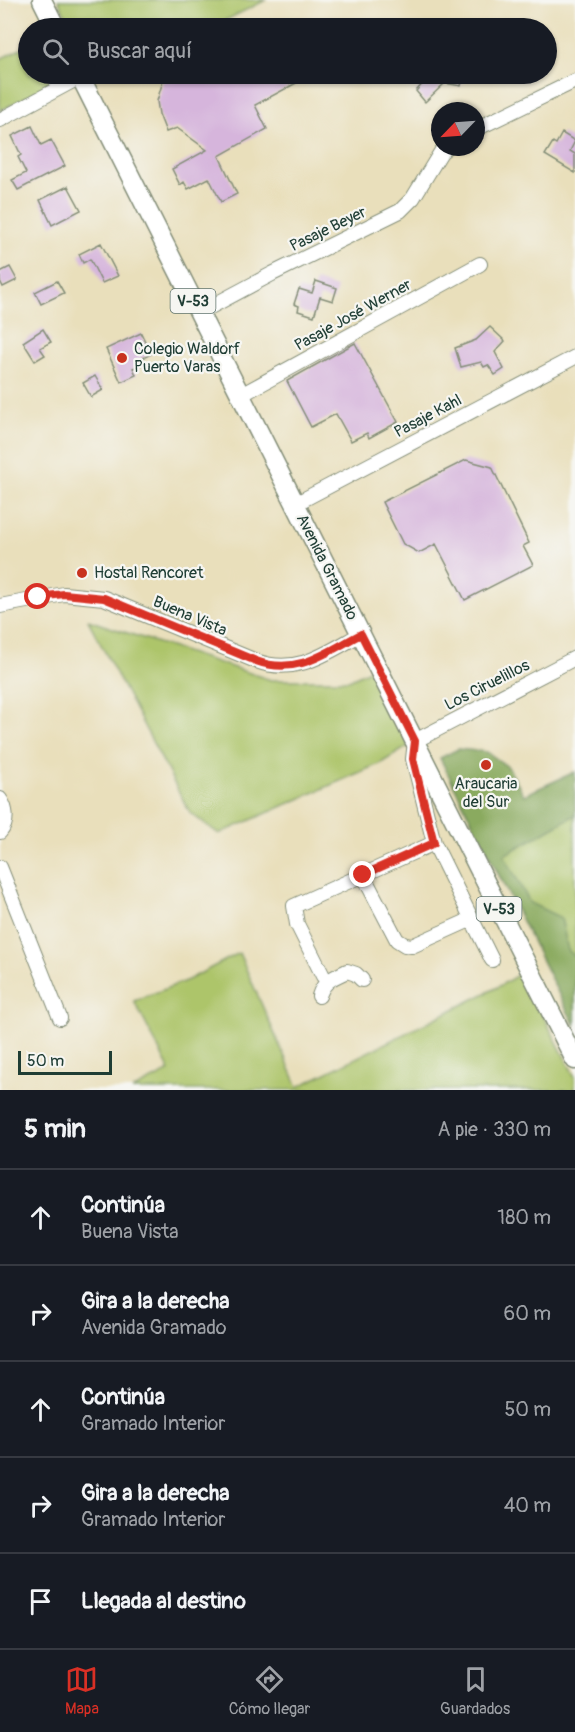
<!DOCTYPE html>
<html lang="es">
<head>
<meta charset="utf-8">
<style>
	body { margin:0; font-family:Pangolin,sans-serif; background:#20242c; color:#f1f3f6 }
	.compass { position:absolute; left:431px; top:102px; width:54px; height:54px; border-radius:50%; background:#171b24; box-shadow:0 2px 4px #0004; rotate:245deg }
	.scale { position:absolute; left:18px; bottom:15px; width:94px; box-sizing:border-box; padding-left:6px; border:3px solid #1f3d34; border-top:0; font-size:16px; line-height:21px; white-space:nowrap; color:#1f3d34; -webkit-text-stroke:4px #f6f6f2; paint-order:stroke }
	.stop { position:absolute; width:18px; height:18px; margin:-14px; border:4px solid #d93025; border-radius:50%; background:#fff }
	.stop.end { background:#d93025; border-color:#fff; box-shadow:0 2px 6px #0008 }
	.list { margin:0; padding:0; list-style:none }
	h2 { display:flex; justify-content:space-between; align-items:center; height:78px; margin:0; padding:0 24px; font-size:26px }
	h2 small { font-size:20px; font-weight:400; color:#9ea1a6 }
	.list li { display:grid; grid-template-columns:39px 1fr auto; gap:18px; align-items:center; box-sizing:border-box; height:96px; padding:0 24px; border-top:2px solid #363941 }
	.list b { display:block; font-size:22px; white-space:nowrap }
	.list p { margin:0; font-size:20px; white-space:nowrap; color:#9ea1a6 }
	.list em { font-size:20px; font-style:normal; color:#9ea1a6 }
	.icon { flex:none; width:33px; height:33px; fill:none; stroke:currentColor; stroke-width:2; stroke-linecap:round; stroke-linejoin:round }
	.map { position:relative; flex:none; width:575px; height:1090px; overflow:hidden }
	.search { position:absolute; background:#171b24; box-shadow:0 2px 4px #0004; left:18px; right:18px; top:18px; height:66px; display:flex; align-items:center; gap:15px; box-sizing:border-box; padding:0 21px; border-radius:33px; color:#9ea1a6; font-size:22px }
	.sheet { height:558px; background:#171b24 }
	nav { display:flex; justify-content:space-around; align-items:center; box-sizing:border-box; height:84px; border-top:2px solid #363941; background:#171b24; font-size:16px; color:#9ea1a6 }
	nav a { display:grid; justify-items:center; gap:3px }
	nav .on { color:#d93025 }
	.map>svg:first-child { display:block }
</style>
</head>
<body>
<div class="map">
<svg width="575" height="1090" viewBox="0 0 575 1090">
	<rect width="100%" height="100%" fill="#f6f6f2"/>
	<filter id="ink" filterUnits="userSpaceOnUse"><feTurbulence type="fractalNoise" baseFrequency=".0167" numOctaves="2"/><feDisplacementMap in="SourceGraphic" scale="12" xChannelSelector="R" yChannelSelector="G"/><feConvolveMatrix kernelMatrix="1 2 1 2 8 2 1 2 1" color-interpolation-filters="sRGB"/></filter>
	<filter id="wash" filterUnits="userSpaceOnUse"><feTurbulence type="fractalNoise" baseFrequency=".008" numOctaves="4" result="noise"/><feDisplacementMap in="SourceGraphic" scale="24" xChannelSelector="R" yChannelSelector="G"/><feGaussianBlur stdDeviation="1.35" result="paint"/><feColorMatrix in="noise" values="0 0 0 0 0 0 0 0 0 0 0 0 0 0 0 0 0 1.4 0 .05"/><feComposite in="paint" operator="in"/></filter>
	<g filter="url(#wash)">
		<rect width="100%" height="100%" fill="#e9dfbb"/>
		<path fill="#adc56b" stroke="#668150" stroke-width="1.5" d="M58 0H266L210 28H72Z
			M28 45V74H69L0 111V59Z
			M88 620 271 680H349L371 669 409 746 381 763 219 834 190 813Z
			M575 807V1026L489 855Z
			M239 953 298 1087 496 988 521 973 575 1077V1090H132L170 1071 134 1001 188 980Z"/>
		<path fill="#8aaa5f" stroke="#54744a" stroke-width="1.5" d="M458 749 487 752 508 767 524 795 575 772V815L504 855 530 903 561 918 568 950 575 957V1026L440 758Z"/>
		<g id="blocks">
			<path fill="#d6b5dc" d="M165 74H313L255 105 267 129 219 156 237 194 221 202 209 178 188 189 184 182 180 185 172 169 207 150 177 128 166 132 159 114 157 101Z
				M423 74H464L461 86 445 83 425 102 416 91 427 79 423 77Z
				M32 126 41 145 51 140 65 166 18 190 12 180 26 173 18 157 21 155 12 136Z
				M562 133 575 141 570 151 575 154V173L545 155 553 142 556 144Z
				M68 186 81 210 52 225 40 200Z
				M101 243 118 276 102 283 90 259 83 263 79 254Z
				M10 267 17 280 3 287 0 281V272Z
				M57 281 64 293 41 304 35 292Z
				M316 281 337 288 333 301 320 297 314 316 298 311 299 306 294 304 299 289 312 293Z
				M490 327 505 341 495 352 504 369 495 375 488 365 484 367 481 362 461 367 455 348 476 340Z
				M43 329 51 342 40 348 45 355 35 361 23 342Z
				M141 333 151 354 139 360 141 365 133 368 136 375 121 382 106 349Z
				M355 343 398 422 369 438 367 433 351 441 336 414 311 427 287 381Z
				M95 376 103 390 91 397 83 383Z
				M466 460 492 467 529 543 523 546 533 565 465 600 436 544 419 553 403 544 382 502Z"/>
		</g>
	</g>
	<g filter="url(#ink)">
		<use href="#blocks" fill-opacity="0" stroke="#848e78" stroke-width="1.5"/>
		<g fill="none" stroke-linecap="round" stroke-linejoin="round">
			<g stroke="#848e78" stroke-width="16">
				<path id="minor" d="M0 120 80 77
					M476 129 575 81
					M199 313 272 274 400 211 413 198 441 152 447 147
					M241 395 480 264
					M295 504 575 357
					M0 606 64 594 104 598 256 661C297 676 326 653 361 634
					M0 799C7 809 8 823 0 832
					M0 867 60 1018
					M363 875 397 940 405 945 412 946 472 919
					M492 960 434 843 413 759 415 741 575 658
					M327 981 323 976 297 924 294 906 434 843
					M319 996C324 980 333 978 347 971L356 974 362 980"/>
			</g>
			<g stroke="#848e78" stroke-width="21">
				<path id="major" d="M42 0 56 28
					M79 74 575 1060"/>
			</g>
			<use href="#minor" stroke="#fff" stroke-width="14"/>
			<use href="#major" stroke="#fff" stroke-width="18"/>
		</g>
	</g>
	<g fill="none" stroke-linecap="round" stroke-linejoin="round" filter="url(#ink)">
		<path stroke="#d93025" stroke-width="8" d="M38 597 64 594 104 598 256 661C297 676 325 653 361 634L415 741 413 759 434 843 363 875"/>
	</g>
	<g fill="#c8321e" stroke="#f6f6f2" stroke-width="2">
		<circle cx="122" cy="358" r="6"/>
		<circle cx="82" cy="573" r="6"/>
		<circle cx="486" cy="765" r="6"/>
	</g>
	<g text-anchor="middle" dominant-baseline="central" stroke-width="4.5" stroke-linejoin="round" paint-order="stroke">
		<g fill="#f6f6f2" stroke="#60746d" stroke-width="1.5">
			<rect x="170.5" y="289" width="45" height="24" rx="4.5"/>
			<rect x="476.5" y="897" width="45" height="24" rx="4.5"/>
		</g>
		<g font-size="15" font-weight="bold" fill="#1f3d34">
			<text x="193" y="301">V-53</text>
			<text x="499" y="909">V-53</text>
		</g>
		<g font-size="16" fill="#1f3d34" stroke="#f6f6f2">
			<text transform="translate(328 229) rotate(-26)">Pasaje Beyer</text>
			<text transform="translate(353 315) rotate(-29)">Pasaje José Werner</text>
			<text transform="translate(428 416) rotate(-28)">Pasaje Kahl</text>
			<text transform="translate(327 567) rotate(63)">Avenida Gramado</text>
			<text transform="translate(190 616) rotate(23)">Buena Vista</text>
			<text transform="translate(487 685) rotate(-27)">Los Ciruelillos</text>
		</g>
		<g font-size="16" fill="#1f3d34" stroke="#f6f6f2" text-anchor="start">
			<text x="134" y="349">Colegio Waldorf<tspan x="134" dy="18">Puerto Varas</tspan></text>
			<text x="94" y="573">Hostal Rencoret</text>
			<text x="486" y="784" text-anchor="middle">Araucaria<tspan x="486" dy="18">del Sur</tspan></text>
		</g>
	</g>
</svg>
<svg class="compass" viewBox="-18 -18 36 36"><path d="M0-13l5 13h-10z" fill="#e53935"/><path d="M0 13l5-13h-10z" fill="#9ea1a6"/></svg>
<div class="scale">50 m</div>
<div class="stop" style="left:38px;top:597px"></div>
<div class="stop end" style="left:363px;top:875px"></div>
<div class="search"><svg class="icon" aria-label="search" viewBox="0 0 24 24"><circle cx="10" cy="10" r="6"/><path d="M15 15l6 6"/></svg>Buscar aquí</div>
</div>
<section class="sheet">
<h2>5 min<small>A pie · 330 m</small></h2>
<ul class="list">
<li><svg class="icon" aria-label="ahead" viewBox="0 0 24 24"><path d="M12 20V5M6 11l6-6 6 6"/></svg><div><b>Continúa</b><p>Buena Vista</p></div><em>180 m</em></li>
<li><svg class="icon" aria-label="right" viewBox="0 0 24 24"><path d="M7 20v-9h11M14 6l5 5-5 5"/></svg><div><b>Gira a la derecha</b><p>Avenida Gramado</p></div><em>60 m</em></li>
<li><svg class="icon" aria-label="ahead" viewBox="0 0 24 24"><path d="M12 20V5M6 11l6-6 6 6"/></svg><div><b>Continúa</b><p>Gramado Interior</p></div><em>50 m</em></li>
<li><svg class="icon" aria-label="right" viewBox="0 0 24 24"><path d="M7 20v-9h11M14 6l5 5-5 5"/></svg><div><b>Gira a la derecha</b><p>Gramado Interior</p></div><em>40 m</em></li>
<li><svg class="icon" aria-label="arrive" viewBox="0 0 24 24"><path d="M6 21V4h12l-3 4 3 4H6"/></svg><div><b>Llegada al destino</b></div></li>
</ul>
</section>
<nav>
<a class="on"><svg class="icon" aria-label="map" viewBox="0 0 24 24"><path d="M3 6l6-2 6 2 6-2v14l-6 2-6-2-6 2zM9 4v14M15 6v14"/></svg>Mapa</a>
<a><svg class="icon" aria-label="directions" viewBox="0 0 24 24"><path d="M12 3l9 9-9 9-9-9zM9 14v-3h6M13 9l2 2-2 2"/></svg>Cómo llegar</a>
<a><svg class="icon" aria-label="saved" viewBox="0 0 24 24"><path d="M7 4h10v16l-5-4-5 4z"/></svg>Guardados</a>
</nav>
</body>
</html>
